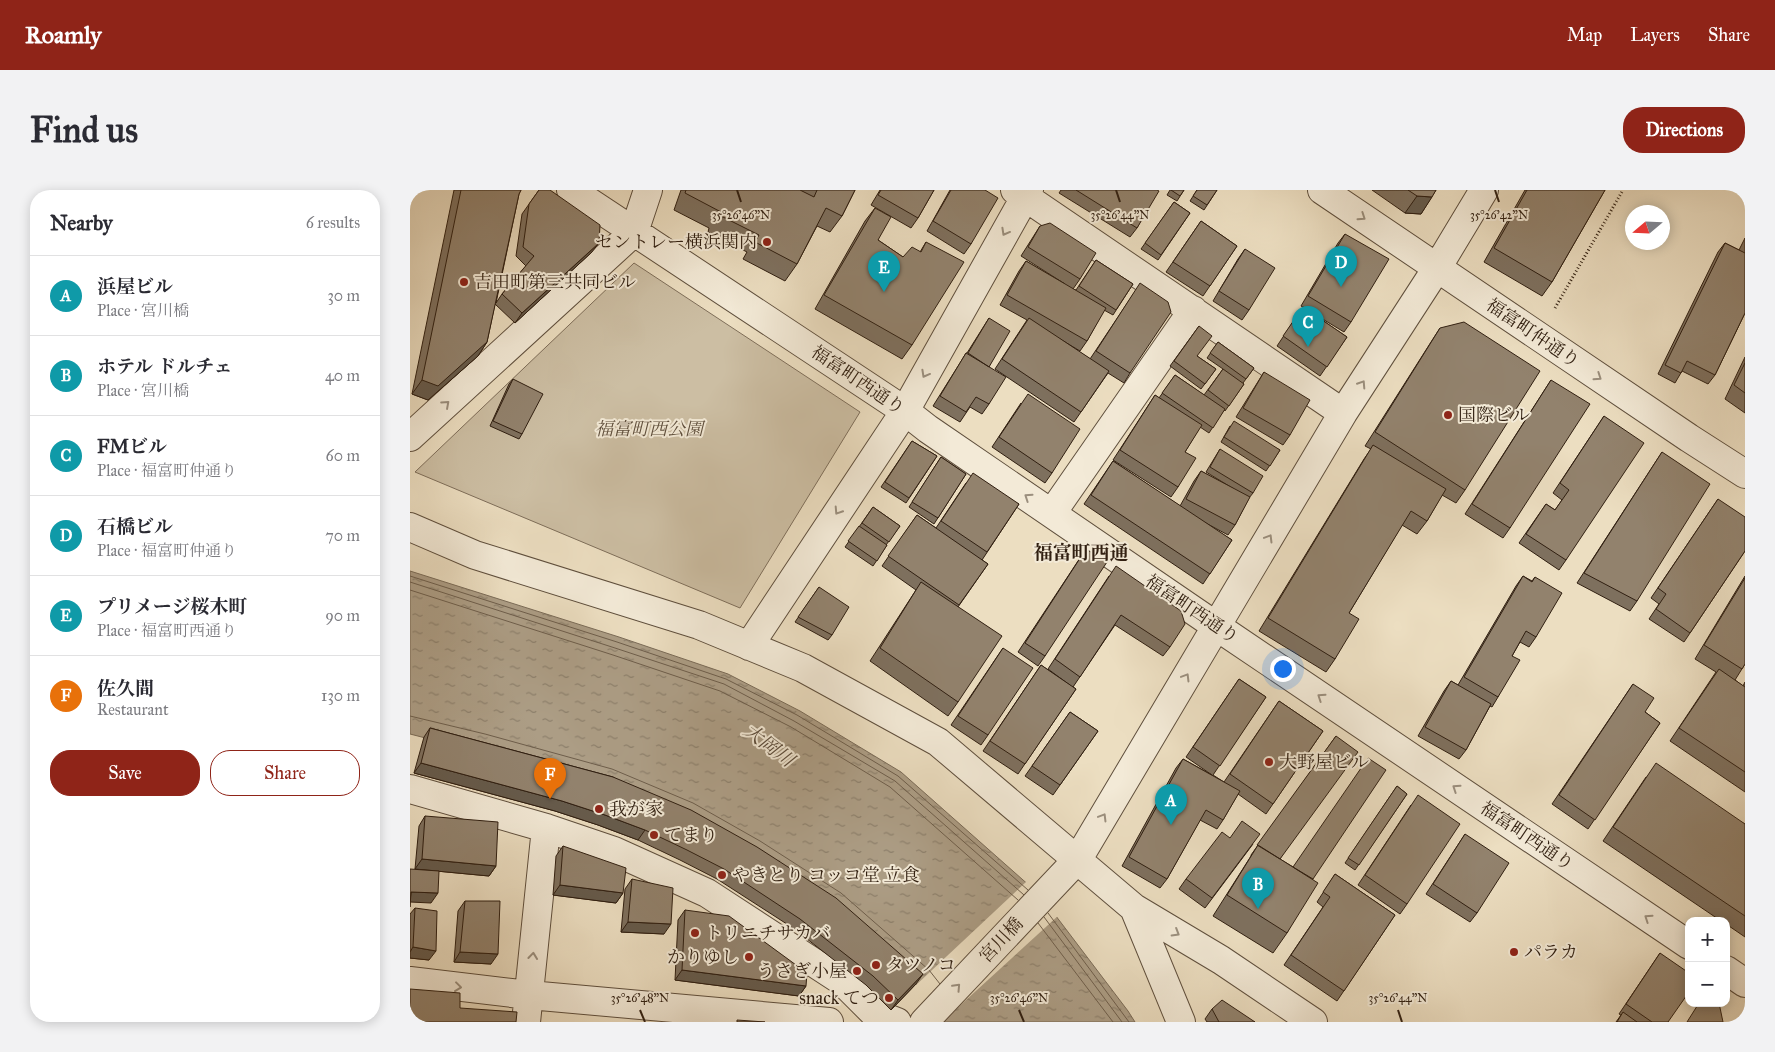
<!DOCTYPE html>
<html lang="en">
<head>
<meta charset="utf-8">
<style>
	body { margin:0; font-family:"IM FELL Great Primer","Noto Serif JP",serif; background:#f2f2f3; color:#2b2b33 }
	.controls { position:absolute; right:15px; bottom:15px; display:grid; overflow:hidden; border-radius:10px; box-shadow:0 2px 12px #0003 }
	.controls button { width:45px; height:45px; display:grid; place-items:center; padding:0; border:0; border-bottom:1px solid #e1e1e2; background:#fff; color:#2b2b33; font:25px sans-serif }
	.compass { position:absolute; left:1215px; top:15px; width:45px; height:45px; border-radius:50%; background:#fff; box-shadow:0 2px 12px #0003; rotate:251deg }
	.you { position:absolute; left:872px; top:478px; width:18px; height:18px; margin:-12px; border:4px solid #fff; border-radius:50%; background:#1a73e8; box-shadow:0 0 0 8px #1a73e833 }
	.badge { display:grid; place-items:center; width:32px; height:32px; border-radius:50%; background:#8f2418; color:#fff; font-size:16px; font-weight:700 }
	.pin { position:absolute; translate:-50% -41px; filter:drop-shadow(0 1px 2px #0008) }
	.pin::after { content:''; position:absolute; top:26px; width:18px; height:15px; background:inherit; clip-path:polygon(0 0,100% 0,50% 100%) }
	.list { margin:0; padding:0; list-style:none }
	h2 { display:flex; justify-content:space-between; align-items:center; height:65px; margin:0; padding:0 20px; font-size:21px }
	h2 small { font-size:16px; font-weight:400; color:#7c7c81 }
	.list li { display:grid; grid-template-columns:32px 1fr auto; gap:15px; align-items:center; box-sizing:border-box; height:80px; padding:0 20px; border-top:1px solid #e1e1e2 }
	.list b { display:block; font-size:19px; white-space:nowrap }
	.list p { margin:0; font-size:16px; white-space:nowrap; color:#7c7c81 }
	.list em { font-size:16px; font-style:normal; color:#7c7c81 }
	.actions { display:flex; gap:10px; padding:15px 20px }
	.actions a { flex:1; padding:11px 0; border:1px solid #8f2418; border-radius:20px; text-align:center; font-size:18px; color:#8f2418 }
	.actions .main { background:#8f2418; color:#fff }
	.map { position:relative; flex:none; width:1335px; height:832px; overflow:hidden; border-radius:20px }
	header { display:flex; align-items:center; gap:30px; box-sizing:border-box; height:70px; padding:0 25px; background:#8f2418; color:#fff }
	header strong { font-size:24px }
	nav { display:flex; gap:28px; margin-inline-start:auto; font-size:18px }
	.intro { display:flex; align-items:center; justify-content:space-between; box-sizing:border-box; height:120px; padding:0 30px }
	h1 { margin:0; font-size:35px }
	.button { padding:12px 22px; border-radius:20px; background:#8f2418; color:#fff; font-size:18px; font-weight:700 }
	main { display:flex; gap:30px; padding:0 30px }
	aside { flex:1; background:#fff; border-radius:20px; box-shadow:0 2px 12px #0003 }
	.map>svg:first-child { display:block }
</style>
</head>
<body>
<header>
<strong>Roamly</strong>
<nav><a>Map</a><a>Layers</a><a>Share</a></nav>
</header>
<div class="intro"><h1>Find us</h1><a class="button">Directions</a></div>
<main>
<aside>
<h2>Nearby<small>6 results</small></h2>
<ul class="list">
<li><span class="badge" style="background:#0f9aa8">A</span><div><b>浜屋ビル</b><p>Place · 宮川橋</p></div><em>30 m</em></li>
<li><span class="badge" style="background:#0f9aa8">B</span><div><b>ホテル ドルチェ</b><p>Place · 宮川橋</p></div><em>40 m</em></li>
<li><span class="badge" style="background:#0f9aa8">C</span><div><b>FMビル</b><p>Place · 福富町仲通り</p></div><em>60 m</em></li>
<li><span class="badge" style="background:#0f9aa8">D</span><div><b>石橋ビル</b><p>Place · 福富町仲通り</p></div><em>70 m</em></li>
<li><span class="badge" style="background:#0f9aa8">E</span><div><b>プリメージ桜木町</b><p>Place · 福富町西通り</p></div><em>90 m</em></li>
<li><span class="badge" style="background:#e8710a">F</span><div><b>佐久間</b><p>Restaurant</p></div><em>130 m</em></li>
</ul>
<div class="actions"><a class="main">Save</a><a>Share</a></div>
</aside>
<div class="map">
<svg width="1335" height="832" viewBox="0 0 1335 832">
	<defs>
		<pattern id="water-ripples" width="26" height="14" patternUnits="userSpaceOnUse" patternTransform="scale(1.25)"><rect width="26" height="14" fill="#ac9d85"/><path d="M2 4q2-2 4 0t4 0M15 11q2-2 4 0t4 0" fill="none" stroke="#8c7f6b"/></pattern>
	</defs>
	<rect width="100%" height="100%" fill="#ecdec1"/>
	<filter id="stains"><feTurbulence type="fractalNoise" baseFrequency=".004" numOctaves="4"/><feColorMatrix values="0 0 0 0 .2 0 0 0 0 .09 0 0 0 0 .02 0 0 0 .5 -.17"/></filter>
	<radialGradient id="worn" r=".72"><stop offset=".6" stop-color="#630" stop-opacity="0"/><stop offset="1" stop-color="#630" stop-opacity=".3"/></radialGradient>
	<path fill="#ccbea3" stroke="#7e6e5a" d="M224 73 450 222 330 418 5 282Z"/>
	<path fill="url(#water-ripples)" stroke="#7a6b57" d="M0 381 209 447 318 484 390 521 491 582 630 705 718 821 725 832H535L506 794 70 562 0 544Z"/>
	<path fill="#ecdec1" d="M617 691 649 725 532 832 505 796Z"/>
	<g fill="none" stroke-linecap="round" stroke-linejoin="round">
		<path stroke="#6e5e4b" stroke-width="1" d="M0 386 207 452 316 489 387 525 488 586 618 700
			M0 392 205 458 314 494 384 531 485 591 614 705
			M0 400 203 465 310 501 381 537 480 597 608 710
			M0 526 75 544 202 579 283 613 350 651 431 703 519 780 530 794
			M638 723 719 832
			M634 727 712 832
			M628 733 703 832"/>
		<g stroke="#5f4f3d" stroke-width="30">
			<path id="minor" d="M161 0 495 221 518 239 806 436 1279 755
				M605 0 933 223
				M912 0 1279 248 1335 284
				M0 247 224 42 238 0
				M642 323 783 120
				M0 337 65 365 289 435 393 478 528 552 724 718 811 770 903 832
				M339 456 495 221 619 0
				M0 599 136 638 204 661 297 703 432 791 464 823 487 832
				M724 718 771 832
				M1316 780 1335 793
				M0 791 119 805 419 832
				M116 832 136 638
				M514 832 668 669 933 223 1027 78 1074 0"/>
		</g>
		<path stroke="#301f11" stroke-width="3" stroke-dasharray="1 2.5" stroke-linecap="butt" d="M1145 118 1213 0"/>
		<use href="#minor" stroke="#f3ead7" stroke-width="28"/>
	</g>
	<path fill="#7e705e" stroke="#301f11" d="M44 0H111L109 4 86 113 92 104 116 76 106 66 112 24 129 0 182 62 105 133 85 114 77 152 68 166 18 210 2 204Z
		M271 0H445L432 26 420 42 407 36 387 74 375 91 333 69 337 62 298 42 299 38 264 20Z
		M470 0H524L508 28 501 38 461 15Z
		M540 0H575L561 54 554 64 517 41Z
		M651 0H747L727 38 720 47 649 3Z
		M760 0H774L767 11 757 5Z
		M787 0H807L794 20 780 11Z
		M962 0H1026L1011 24 995 23Z
		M1115 0H1195L1142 92 1132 106 1074 72Z
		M764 12 780 23 748 70 731 59Z
		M465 18 468 50 493 67 510 62 516 52 502 155 492 169 405 119 455 31Z
		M791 31 827 56 793 106 756 82Z
		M630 36 670 89 663 99 666 100 686 70 723 94 703 125 694 120 677 151 670 161 650 149 680 169 724 103 720 183 714 193 698 183 664 232 585 179 617 130 590 115 609 81 616 71 655 94 611 66Z
		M935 44 941 132 934 142 891 116 928 53Z
		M1335 48V123L1305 185 1298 194 1272 181 1265 193 1248 184 1308 62 1315 53 1329 60Z
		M835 59 839 120 832 130 803 111 828 69Z
		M893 117 937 147 910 186 867 156Z
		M579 128V214L572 224 560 217 550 232 523 216 550 173 556 163H557Z
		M789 136 787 166 806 179 791 199 760 176Z
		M1030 138 1055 300 1046 313 1032 305 1017 331 1007 344 992 335 939 423 925 469 916 482 849 441 954 269 961 259 955 256 1021 152Z
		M808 152 844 178 833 193 834 194 815 221 814 220 799 243 790 237 775 262 768 297 761 307 703 270 745 205 749 208 765 185 794 205 813 179 797 168Z
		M1335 167V223L1315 209Z
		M854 182 880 245 873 255 826 227Z
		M103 189 112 244 109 249 80 236 99 194Z
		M1141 190 1100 338 1093 348 1055 324Z
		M611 213 642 283 635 293 582 257Z
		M1194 226 1156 370 1149 380 1109 353 1136 314 1145 320 1152 310 1143 303Z
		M820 236 870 260 856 281 811 252Z
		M502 251 527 266 496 313 471 297Z
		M810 259 843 303 839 308 825 335 818 345 792 331 822 350 793 394 674 314 703 271 770 316 784 291 791 281 824 299 796 282Z
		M1252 262 1227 411 1220 421 1167 393Z
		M531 267 556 284 524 334 499 317Z
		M556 293 609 314 572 370 578 374 548 417V512L538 526 460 471 506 400 472 376 507 325 526 338Z
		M1308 309 1335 361 1274 452 1239 429 1249 414 1241 408Z
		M463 317 490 336 476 355H477L463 376 435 357Z
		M670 368 635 466 628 476 608 462Z
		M699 386 760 457 753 466 705 435 663 497 666 499 608 584 573 561 631 475 661 496 638 479Z
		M1113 386 1122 391 1125 387 1126 447 1119 457 1110 452 1102 466 1088 507 1082 517 1080 516 1056 560 1049 569 1008 546 1034 501 1041 491 1048 495 1106 396Z
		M1335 386V474L1325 490 1333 496 1335 492V602L1260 551 1306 482 1285 469Z
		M409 397 422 445 418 450 385 432Z
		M593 458 578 545 571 555 541 535Z
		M829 489 856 507 803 585 814 592 869 511 913 541 856 624 828 604 813 630 807 639 790 630 757 689 750 698 712 676 766 578 773 569 802 585 776 567Z
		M1223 494 1235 522 1250 533 1178 639 1142 614Z
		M660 522 688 541 643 605 615 586Z
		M20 538 203 587 506 794 481 820 456 795 383 738 307 689 270 670 228 650 188 635 145 621 4 583 14 547Z
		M926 546 870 669 903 689 877 743 863 763 803 726 841 666V665Z
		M1236 587 1335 634V747L1316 734V731H1311L1193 651Z
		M987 596 997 604 945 680 935 673Z
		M1001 615 997 714 990 724 948 695Z
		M15 626 86 676 79 686 5 679 9 636Z
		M1055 644 1067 723 1060 732 1016 704Z
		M820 648 843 654 795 718 769 699 776 689Z
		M153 656 213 703 206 713 143 705 146 666Z
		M925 684 985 725 927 811 874 775 913 717 907 712Z
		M222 689 254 744 211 742 215 699Z
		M55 711 81 774 44 772 48 721Z
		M5 718 19 770 0 768V724Z
		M275 720 396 796 389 806 265 790 268 730Z
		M1250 763 1258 832H1206L1211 825 1209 824Z
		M802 819 845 832H797L795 829Z"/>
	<path fill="#665b4c" stroke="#301f11" d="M1007 6 1022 7 1011 24 995 23Z
		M189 53 182 62 105 133 112 123Z
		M77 152 68 166 18 210 2 204 12 190Z
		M11 573 152 611 195 625 235 640 228 650 188 635 145 621 4 583Z
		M12 669 86 676 79 686 5 679Z
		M150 695 213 703 206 713 143 705Z
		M1 702 28 703 21 713 0 712Z
		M218 732 261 734 254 744 211 742Z
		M3 757 26 761 19 770 0 768V762Z
		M50 762 88 764 81 774 44 772Z
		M272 780 396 796 389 806 265 790Z
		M513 784 506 794 481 820 488 810Z"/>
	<path fill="#92826d" stroke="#301f11" d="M51 0H111L109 4 77 152 28 196 12 190Z
		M129 0H140L190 35 189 53 112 123 92 104 124 66 113 57 119 14Z
		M276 0H390L404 7 407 0H445L432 26 416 18 387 74 345 52 349 45 309 25 311 22 275 3Z
		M471 0H524L508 28 468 5Z
		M541 0H575L588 8 561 54 523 31Z
		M666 0H747L749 1 727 38Z
		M761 0H774L770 6Z
		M787 0H807L797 15 783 6Z
		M998 0H1026L1022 7 1007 6Z
		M1117 0H1195L1142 92 1084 58Z
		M764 12 780 23 751 65 735 53Z
		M465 18 481 27 468 50 493 67 502 57 511 62 516 52 554 72 502 155 414 105Z
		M791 31 827 56 800 96 763 72Z
		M640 33 686 63 670 89 618 57 630 36Z
		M935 44 979 69 941 132 898 106Z
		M1315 53 1335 63V123L1305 185 1277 171 1271 183 1255 175Z
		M835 59 865 78 839 120 809 101Z
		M686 70 723 94 706 120 669 96Z
		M616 71 696 118 677 151 597 105Z
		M730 93 758 112 761 122 720 183 686 161Z
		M893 117 937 147 917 177 873 146Z
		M579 128 600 141 579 177 558 163Z
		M619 128 699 181 671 222 592 169Z
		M1054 132 1130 181 1055 300 965 242 1030 138Z
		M789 136 802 146 787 166 806 179 795 194 764 171Z
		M808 152 844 178 836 189 800 163Z
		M556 163 596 187 579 214 566 207 556 222 530 206Z
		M1335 173V203L1324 195Z
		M813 179 834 194 819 216 798 200Z
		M854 182 900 210 880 245 833 218Z
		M765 185 815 219 803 238 752 203Z
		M103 189 133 204 112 244 83 231Z
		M1141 190 1180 214 1100 338 1062 314Z
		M618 204 670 239 642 283 589 247Z
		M745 205 792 235 775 262 786 268 768 297 710 260Z
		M1194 226 1234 253 1156 370 1116 344 1136 314 1145 320 1159 300 1150 293Z
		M824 231 870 260 860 276 814 247Z
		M502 251 527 266 499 308 475 292Z
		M963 255 1036 299 1017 331 1001 321 939 423 949 429 925 469 858 428Z
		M810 259 853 286 843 303 800 277Z
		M1252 262 1300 294 1227 411 1174 383Z
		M531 267 556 284 528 328 502 312Z
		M703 271 822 350 800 384 681 305Z
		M791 281 840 307 825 335 776 309Z
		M563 283 609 314 577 362 531 331Z
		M1308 309 1335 327V361L1280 443 1246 419 1256 404 1248 398Z
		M463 317 490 336 479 352 452 333Z
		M507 325 578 374 549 415 478 366Z
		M449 336 477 355 467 371 438 351Z
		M676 359 697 372 635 466 615 453Z
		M706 376 771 421 775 434 760 457 711 425 670 487 645 469Z
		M1113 386 1122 392 1125 387 1152 403 1126 447 1116 441 1102 466 1110 470 1088 507 1054 487Z
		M1335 388V474L1332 479 1294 455Z
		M511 392 592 446 548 512 470 458Z
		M409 397 439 417 422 445 388 427Z
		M593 458 623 478 578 545 548 526Z
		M631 475 666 499 615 574 580 551Z
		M1309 479 1335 497V582L1269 538Z
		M829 489 856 507 810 576 783 557Z
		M1041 491 1081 514 1056 560 1015 537Z
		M1223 494 1244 508 1235 522 1250 533 1185 630 1149 605Z
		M869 511 913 541 863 614 820 584Z
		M660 522 688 541 650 595 622 576Z
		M20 538 203 587 281 620 347 657 426 708 513 784 488 810 463 786 390 729 314 679 277 660 235 640 195 625 152 611 11 573Z
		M926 546 948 562 870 669 847 655Z
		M958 568 976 580 903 689 883 677Z
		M773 569 830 601 813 630 796 620 757 689 719 667Z
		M1246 573 1335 634V726L1203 637Z
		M987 596 997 604 949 675 938 668Z
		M1008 605 1050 634 997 714 955 685Z
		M15 626 88 632 86 676 12 669Z
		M832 631 850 644 802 708 776 689 812 642 820 648Z
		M1055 644 1099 673 1067 723 1023 694Z
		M848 655 908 693 877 743 817 705Z
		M153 656 216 678 213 703 150 695Z
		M0 679 29 681 28 703 1 702 0 717Z
		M925 684 985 725 934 801 881 765 920 707 913 702Z
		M222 689 263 698 261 734 218 732Z
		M55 711H90L88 764 50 762Z
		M5 718 27 721 26 761 3 757Z
		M275 720 319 726 397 783 396 796 272 780Z
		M1250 763 1279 783V802L1258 832H1242L1216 814Z
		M0 799 50 803V818L107 822 106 832H0Z
		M812 810 845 832H809L802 819Z
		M1289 813H1309L1313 832H1277Z
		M1213 822 1227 832H1207Z
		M327 830 355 832H327Z"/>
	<defs><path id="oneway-chevron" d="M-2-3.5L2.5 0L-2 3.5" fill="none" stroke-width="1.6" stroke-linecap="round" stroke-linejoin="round" transform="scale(1.25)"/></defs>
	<g stroke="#9b8f7e">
		<use href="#oneway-chevron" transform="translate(952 27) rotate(34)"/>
		<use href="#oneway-chevron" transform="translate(595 42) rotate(119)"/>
		<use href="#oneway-chevron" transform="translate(515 184) rotate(119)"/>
		<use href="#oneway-chevron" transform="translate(1188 187) rotate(34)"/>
		<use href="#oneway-chevron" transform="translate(952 194) rotate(-57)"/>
		<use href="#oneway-chevron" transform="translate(36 214) rotate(-42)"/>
		<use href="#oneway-chevron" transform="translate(618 307) rotate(-146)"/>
		<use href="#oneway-chevron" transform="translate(428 321) rotate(123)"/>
		<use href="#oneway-chevron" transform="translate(859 348) rotate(-59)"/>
		<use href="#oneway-chevron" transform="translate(776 487) rotate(-59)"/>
		<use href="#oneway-chevron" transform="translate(911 507) rotate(-146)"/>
		<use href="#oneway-chevron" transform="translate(1046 598) rotate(-146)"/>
		<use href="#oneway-chevron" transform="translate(693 627) rotate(-59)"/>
		<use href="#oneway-chevron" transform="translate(1238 728) rotate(-146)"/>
		<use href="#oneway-chevron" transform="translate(766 743) rotate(31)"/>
		<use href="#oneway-chevron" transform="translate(123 766) rotate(-84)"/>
		<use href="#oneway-chevron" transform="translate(48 797) rotate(7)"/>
		<use href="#oneway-chevron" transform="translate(547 797) rotate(-47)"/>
	</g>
	<path fill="none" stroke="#301f11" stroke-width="2" d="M327 0 331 12M706 0 710 12M1085 0 1089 12M230 820 235 832M609 820 614 832M988 820 992 832"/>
	<g fill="#8f2418" stroke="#f3ead7" stroke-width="2">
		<circle cx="357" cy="52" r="5"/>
		<circle cx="54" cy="92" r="5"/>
		<circle cx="1038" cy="225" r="5"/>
		<circle cx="859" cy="572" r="5"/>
		<circle cx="189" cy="619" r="5"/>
		<circle cx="244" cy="645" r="5"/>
		<circle cx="312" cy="685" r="5"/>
		<circle cx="285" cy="743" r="5"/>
		<circle cx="1104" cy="762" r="5"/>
		<circle cx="339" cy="767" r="5"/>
		<circle cx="466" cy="775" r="5"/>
		<circle cx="447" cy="781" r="5"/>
		<circle cx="479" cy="808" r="5"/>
	</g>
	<g text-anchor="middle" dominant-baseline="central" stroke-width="4" stroke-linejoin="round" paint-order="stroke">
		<g font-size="18" fill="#301f11" stroke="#f3ead7" text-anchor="start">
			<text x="347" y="52" text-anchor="end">セントレー横浜関内</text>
			<text x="64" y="92">吉田町第三共同ビル</text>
			<text x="1048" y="225">国際ビル</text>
			<text x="869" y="572">大野屋ビル</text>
			<text x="199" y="619">我が家</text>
			<text x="254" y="645">てまり</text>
			<text x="322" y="685">やきとり コッコ堂 立食</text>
			<text x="295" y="743">トリニチサカバ</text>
			<text x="1114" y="762">パラカ</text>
			<text x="329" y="767" text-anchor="end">かりゆし</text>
			<text x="476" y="775">タツノコ</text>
			<text x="437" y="781" text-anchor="end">うさぎ小屋</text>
			<text x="469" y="808" text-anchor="end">snack てつ</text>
		</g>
		<g font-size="18" fill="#301f11" stroke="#f3ead7">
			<text transform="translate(1123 143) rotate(34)">福富町仲通り</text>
			<text transform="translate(448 190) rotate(34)">福富町西通り</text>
			<text transform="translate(782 419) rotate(34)">福富町西通り</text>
			<text transform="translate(1117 646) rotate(34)">福富町西通り</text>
			<text transform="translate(591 750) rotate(-47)">宮川橋</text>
		</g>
		<g font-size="18" font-style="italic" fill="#5f4f3d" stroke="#f3ead7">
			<text x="239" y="239">福富町西公園</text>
		</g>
		<g font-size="19" font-weight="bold" fill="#301f11" stroke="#f3ead7">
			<text x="671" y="362">福富町西通</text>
		</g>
		<g font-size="19" font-style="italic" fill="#5b4b3a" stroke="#f3ead7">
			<text transform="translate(359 555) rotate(37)">大岡川</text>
		</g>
	</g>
	<g font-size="12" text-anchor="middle" fill="#301f11" stroke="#f3ead7" stroke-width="4" stroke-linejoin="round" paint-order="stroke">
		<text x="331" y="29">35°26'46"N</text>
		<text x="710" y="29">35°26'44"N</text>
		<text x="1089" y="29">35°26'42"N</text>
		<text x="230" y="812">35°26'48"N</text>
		<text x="609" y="812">35°26'46"N</text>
		<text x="988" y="812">35°26'44"N</text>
	</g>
	<rect width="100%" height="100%" filter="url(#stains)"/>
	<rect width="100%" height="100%" fill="url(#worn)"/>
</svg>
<div class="controls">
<button>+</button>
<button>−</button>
</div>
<svg class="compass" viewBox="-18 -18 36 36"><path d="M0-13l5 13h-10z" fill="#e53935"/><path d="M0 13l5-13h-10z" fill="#7c7c81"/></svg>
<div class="you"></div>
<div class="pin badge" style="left:761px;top:635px;background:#0f9aa8">A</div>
<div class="pin badge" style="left:848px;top:719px;background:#0f9aa8">B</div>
<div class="pin badge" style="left:898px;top:157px;background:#0f9aa8">C</div>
<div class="pin badge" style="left:931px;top:97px;background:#0f9aa8">D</div>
<div class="pin badge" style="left:474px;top:102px;background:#0f9aa8">E</div>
<div class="pin badge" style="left:140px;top:609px;background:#e8710a">F</div>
</div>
</main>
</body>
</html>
